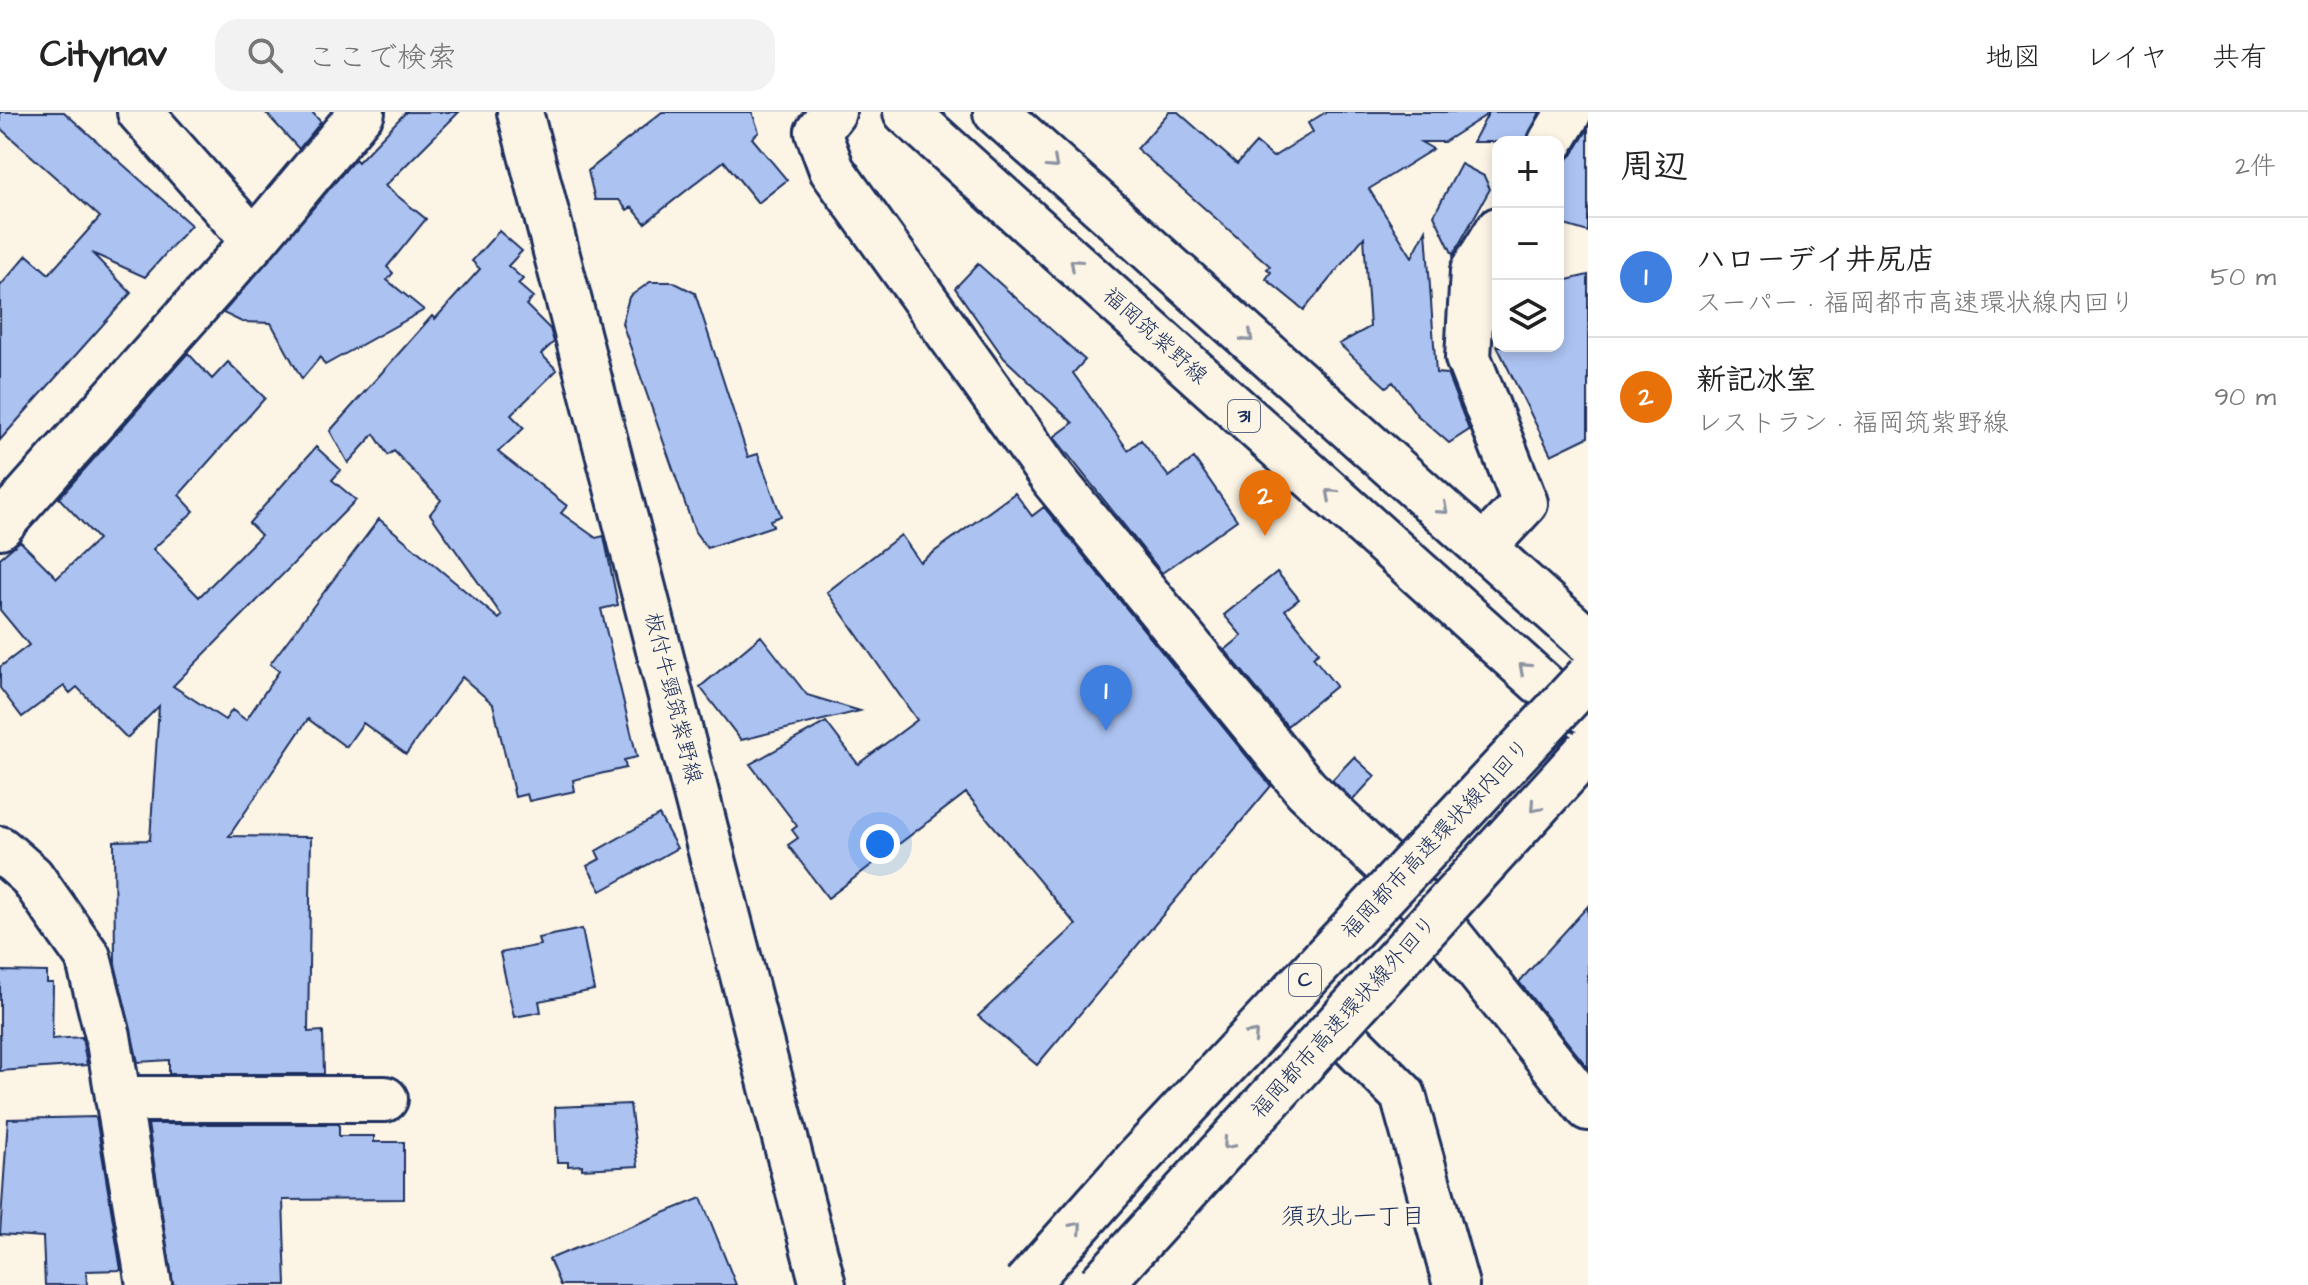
<!DOCTYPE html>
<html lang="ja">
<head>
<meta charset="utf-8">
<style>
	body { margin:0; font-family:"Architects Daughter","Klee One",sans-serif; background:#f2f2f2; color:#222 }
	.controls { position:absolute; right:24px; top:24px; display:grid; overflow:hidden; border-radius:16px; box-shadow:0 4px 12px #0003 }
	.controls button { width:72px; height:72px; display:grid; place-items:center; padding:0; border:0; border-bottom:2px solid #e0e0e0; background:#fff; color:#222; font:40px sans-serif }
	.you { position:absolute; left:880px; top:732px; width:28px; height:28px; margin:-20px; border:6px solid #fff; border-radius:50%; background:#1a73e8; box-shadow:0 0 0 12px #1a73e833 }
	.badge { display:grid; place-items:center; width:52px; height:52px; border-radius:50%; background:#db2777; color:#fff; font-size:26px; font-weight:700 }
	.pin { position:absolute; translate:-50% -66px; filter:drop-shadow(0 2px 4px #0008) }
	.pin::after { content:''; position:absolute; top:42px; width:28px; height:24px; background:inherit; clip-path:polygon(0 0,100% 0,50% 100%) }
	.list { margin:0; padding:0; list-style:none }
	h2 { display:flex; justify-content:space-between; align-items:center; height:104px; margin:0; padding:0 32px; font-size:34px }
	h2 small { font-size:26px; font-weight:400; color:#767676 }
	.list li { display:grid; grid-template-columns:52px 1fr auto; gap:24px; align-items:center; box-sizing:border-box; height:120px; padding:0 32px; border-top:2px solid #e0e0e0 }
	.list b { display:block; font-size:30px; white-space:nowrap }
	.list p { margin:0; font-size:26px; white-space:nowrap; color:#767676 }
	.list em { font-size:26px; font-style:normal; color:#767676 }
	.icon { flex:none; width:44px; height:44px; fill:none; stroke:currentColor; stroke-width:2; stroke-linecap:round; stroke-linejoin:round }
	.map { position:relative; flex:none; width:1588px; height:1173px; overflow:hidden }
	header { display:flex; align-items:center; gap:48px; box-sizing:border-box; height:112px; padding:0 40px; background:#fff; border-bottom:2px solid #e0e0e0 }
	header strong { font-size:38px }
	nav { display:flex; gap:44px; margin-inline-start:auto; font-size:28px }
	.search { width:560px; height:72px; background:#f2f2f2; display:flex; align-items:center; gap:20px; box-sizing:border-box; padding:0 28px; border-radius:24px; color:#767676; font-size:30px }
	main { display:flex }
	aside { flex:1; background:#fff }
	.map>svg:first-child { display:block }
</style>
</head>
<body>
<header>
<strong>Citynav</strong>
<div class="search"><svg class="icon" aria-label="search" viewBox="0 0 24 24"><circle cx="10" cy="10" r="6"/><path d="M15 15l6 6"/></svg>ここで検索</div>
<nav><a>地図</a><a>レイヤ</a><a>共有</a></nav>
</header>
<main>
<div class="map">
<svg width="1588" height="1173" viewBox="0 0 1588 1173">
	<rect width="100%" height="100%" fill="#fcf5e5"/>
	<filter id="ink" filterUnits="userSpaceOnUse"><feTurbulence type="fractalNoise" baseFrequency=".0125" numOctaves="2"/><feDisplacementMap in="SourceGraphic" scale="16" xChannelSelector="R" yChannelSelector="G"/><feConvolveMatrix kernelMatrix="1 2 1 2 8 2 1 2 1" color-interpolation-filters="sRGB"/></filter>
	<g filter="url(#ink)">
		<path fill="#acc3f1" stroke="#1b2f5e" stroke-width="2" d="M0 0H64L191 113 145 165 92 141 131 181 0 328V174L27 143 49 162 100 105 0 16Z
			M265 0H312L321 10 299 37Z
			M406 0H459L385 74 426 107 387 155 393 161 387 168 424 198 325 253 320 245 302 267 271 211 242 210 223 201 355 47 358 50Z
			M662 0H752L759 20 752 26 787 68 758 91 724 49 645 111 632 95 627 98 619 88H595L588 59Z
			M1169 0H1178L1237 52 1256 31 1273 45 1313 20 1308 11 1326 0H1540L1526 30H1473L1488 2 1444 30H1421L1433 37 1369 77 1412 145 1426 118 1436 261 1447 262 1469 318 1449 331 1417 303 1393 270 1386 275 1339 232 1370 215 1364 125 1304 198 1266 167 1271 160 1267 157 1270 154 1137 37Z
			M1588 17V120L1558 111V53L1572 43Z
			M1461 52 1484 64 1490 77 1453 143 1434 103Z
			M499 119 522 139 508 154 523 167 518 172 533 185 526 193 550 217 554 230 541 242 557 258 511 303 524 316 498 340 567 394 561 401 596 426 604 424 618 493 601 497 637 645 624 648 626 656 573 668 575 679 529 689 527 682 515 685 493 592 462 565 406 642 363 611 346 635 308 607 229 724 311 725 308 920 323 919 324 962H169V948L138 950 115 852 114 729 150 728 159 594 127 626 77 575 70 581 64 574 22 605 0 576V555L29 533 0 498V446L20 429 57 466 98 427 59 386 188 241 212 267 228 250 265 286 179 383 194 399 153 437 199 485 261 423 249 411 316 335 341 358 332 368 356 388 173 574 225 608 232 598 246 608 279 559 270 552 379 407 499 507 502 504 430 402 441 388 394 339 388 343 374 322 348 351 330 319 432 204 435 207 480 157 472 149Z
			M978 152 1085 248 1073 261 1128 338 1141 328 1169 365 1194 346 1237 408 1162 461 1054 325 1073 311 1004 246 955 176Z
			M1588 163V325L1551 343 1497 234H1558V170Z
			M650 170H673L695 181 748 345 758 342 781 404 770 408 773 414 707 436 695 420 622 211 629 185Z
			M1015 381 1032 404 1044 395 1271 674 1037 953 978 904 1076 813 966 681 828 786 788 733 798 726 792 718 797 714 750 652 826 610 858 652 917 608 827 480 901 423 920 450Z
			M1277 460 1299 487 1285 498 1319 540 1313 545 1336 574 1287 614 1225 538 1242 524 1224 503Z
			M761 524 807 583 860 599 741 628 700 575Z
			M1354 645 1375 664 1353 688 1332 668Z
			M659 703 677 736 601 779 587 754 600 747 596 739Z
			M1588 794V956L1519 870Z
			M582 817 594 878 539 889 541 900 514 905 500 841 540 833 538 826Z
			M0 859 47 860V871H53L52 927 82 925 87 953 0 959Z
			M630 992 638 1054 582 1057V1053L568 1054V1050H557L555 995Z
			M96 1005 121 1158 86 1159 87 1173H45L43 1125 0 1122 8 1007Z
			M148 1012H339V1024H374V1030H404V1087L283 1088 286 1173H173Z
			M701 1086 736 1173H560L549 1147Z"/>
		<g fill="none" stroke-linecap="round" stroke-linejoin="round">
			<g stroke="#1b2f5e" stroke-width="50">
				<path id="minor" d="M140 0 254 129
					M833 0 818 20 832 58 1054 368 1306 677 1386 753 1444 816 1588 996
					M1551 30 1569 0
					M0 414 254 129 362 0
					M1485 434 1525 391 1468 246 1473 159 1498 118
					M0 737 31 764 88 845 108 924 149 1173
					M1344 924 1403 983 1456 1173
					M118 987H385"/>
			</g>
			<g stroke="#1b2f5e" stroke-width="50">
				<path id="major" d="M520 0 823 1173
					M906 0 1550 579 1588 600
					M996 0 1588 529"/>
			</g>
			<use href="#minor" stroke="#fcf5e5" stroke-width="44"/>
			<use href="#major" stroke="#fcf5e5" stroke-width="44"/>
			<g stroke="#1b2f5e" stroke-width="50" stroke-linecap="butt">
				<path id="highway-bridge" d="M1025 1173 1136 1048 1588 565
					M1100 1173 1588 638"/>
			</g>
			<use href="#highway-bridge" stroke="#fcf5e5" stroke-width="44"/>
		</g>
		<defs><path id="oneway-chevron" d="M-2-3.5L2.5 0L-2 3.5" fill="none" stroke-width="1.6" stroke-linecap="round" stroke-linejoin="round" transform="scale(2)"/></defs>
		<g stroke="#8c92a2">
			<use href="#oneway-chevron" transform="translate(1053 52) rotate(42)"/>
			<use href="#oneway-chevron" transform="translate(1075 152) rotate(-138)"/>
			<use href="#oneway-chevron" transform="translate(1248 225) rotate(41)"/>
			<use href="#oneway-chevron" transform="translate(1331 382) rotate(-138)"/>
			<use href="#oneway-chevron" transform="translate(1443 397) rotate(41)"/>
			<use href="#oneway-chevron" transform="translate(1524 556) rotate(-138)"/>
			<use href="#oneway-chevron" transform="translate(1535 695) rotate(132)"/>
			<use href="#oneway-chevron" transform="translate(1253 923) rotate(-47)"/>
			<use href="#oneway-chevron" transform="translate(1228 1032) rotate(132)"/>
			<use href="#oneway-chevron" transform="translate(1077 1115) rotate(-49)"/>
		</g>
	</g>
	<g text-anchor="middle" dominant-baseline="central" stroke-width="7" stroke-linejoin="round" paint-order="stroke">
		<g fill="#fcf5e5" stroke="#5e6a86" stroke-width="2">
			<rect x="1228" y="288" width="32" height="32" rx="6"/>
			<rect x="1289" y="852" width="32" height="32" rx="6"/>
		</g>
		<g font-size="20" font-weight="bold" fill="#1b2f5e">
			<text x="1244" y="304">31</text>
			<text x="1305" y="868">C</text>
		</g>
		<g font-size="22" fill="#1b2f5e" stroke="#fcf5e5">
			<text transform="translate(1155 224) rotate(42)">福岡筑紫野線</text>
			<text transform="translate(673 586) rotate(76)">板付牛頸筑紫野線</text>
			<text transform="translate(1436 727) rotate(-47)">福岡都市高速環状線内回り</text>
			<text transform="translate(1344 905) rotate(-48)">福岡都市高速環状線外回り</text>
		</g>
		<g font-size="24" fill="#1b2f5e" stroke="#fcf5e5">
			<text x="1353" y="1105">須玖北一丁目</text>
		</g>
	</g>
</svg>
<div class="controls">
<button>+</button>
<button>−</button>
<button><svg class="icon" aria-label="layers" viewBox="0 0 24 24"><path d="M12 4l9 5-9 5-9-5zM3 14l9 5 9-5"/></svg></button>
</div>
<div class="you"></div>
<div class="pin badge" style="left:1106px;top:619px;background:#3f7fe0">1</div>
<div class="pin badge" style="left:1265px;top:424px;background:#e8710a">2</div>
</div>
<aside>
<h2>周辺<small>2件</small></h2>
<ul class="list">
<li><span class="badge" style="background:#3f7fe0">1</span><div><b>ハローデイ井尻店</b><p>スーパー · 福岡都市高速環状線内回り</p></div><em>50 m</em></li>
<li><span class="badge" style="background:#e8710a">2</span><div><b>新記冰室</b><p>レストラン · 福岡筑紫野線</p></div><em>90 m</em></li>
</ul>
</aside>
</main>
</body>
</html>
